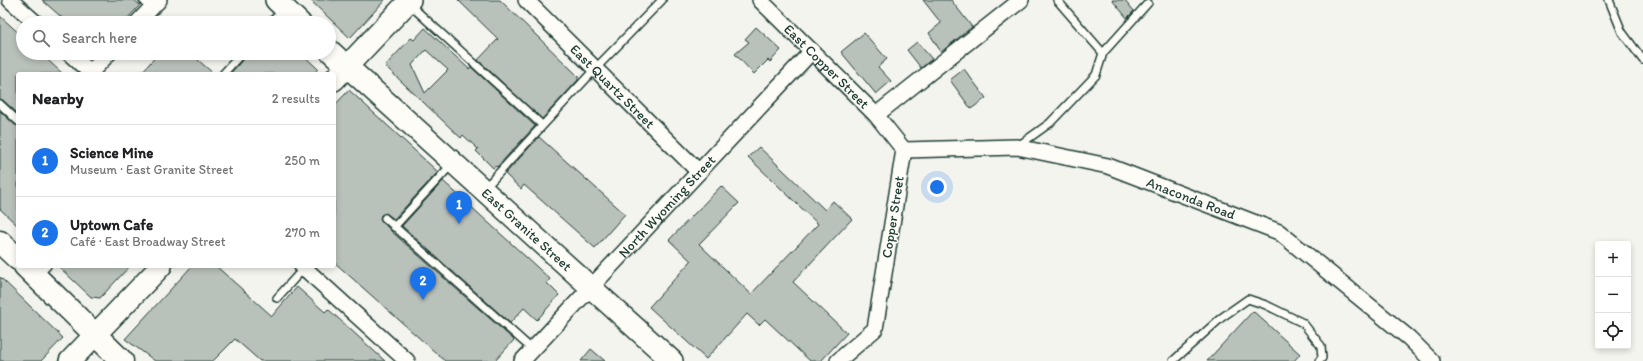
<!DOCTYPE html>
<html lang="en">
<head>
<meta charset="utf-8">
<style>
	body { margin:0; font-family:Itim,sans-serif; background:#f2f2f2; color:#202124 }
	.controls { position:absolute; right:12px; bottom:12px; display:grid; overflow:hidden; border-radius:4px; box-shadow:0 2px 6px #0003 }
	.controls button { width:36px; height:36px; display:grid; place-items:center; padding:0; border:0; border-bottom:1px solid #e0e0e0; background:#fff; color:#202124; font:20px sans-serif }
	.you { position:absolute; left:937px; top:187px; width:14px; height:14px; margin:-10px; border:3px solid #fff; border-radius:50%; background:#1a73e8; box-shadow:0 0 0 6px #1a73e833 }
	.badge { display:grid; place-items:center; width:26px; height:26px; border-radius:50%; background:#1a73e8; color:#fff; font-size:13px; font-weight:700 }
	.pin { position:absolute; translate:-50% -33px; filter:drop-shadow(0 1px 2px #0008) }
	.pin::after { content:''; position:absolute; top:21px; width:14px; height:12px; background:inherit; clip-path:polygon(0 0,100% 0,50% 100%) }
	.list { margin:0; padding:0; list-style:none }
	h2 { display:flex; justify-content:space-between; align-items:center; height:52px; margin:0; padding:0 16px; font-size:17px }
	h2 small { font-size:13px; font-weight:400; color:#757577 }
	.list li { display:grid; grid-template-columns:26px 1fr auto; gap:12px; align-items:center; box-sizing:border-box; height:72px; padding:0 16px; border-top:1px solid #e0e0e0 }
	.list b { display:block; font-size:15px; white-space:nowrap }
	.list p { margin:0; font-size:13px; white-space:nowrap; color:#757577 }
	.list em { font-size:13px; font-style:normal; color:#757577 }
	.icon { flex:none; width:22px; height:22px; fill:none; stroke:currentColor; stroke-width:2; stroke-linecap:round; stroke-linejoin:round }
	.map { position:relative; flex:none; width:1643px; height:361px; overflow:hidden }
	.search { position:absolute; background:#fff; box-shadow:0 2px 6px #0003; left:16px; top:16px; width:320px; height:44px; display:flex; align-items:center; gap:10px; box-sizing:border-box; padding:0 14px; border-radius:22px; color:#757577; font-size:15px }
	.panel { position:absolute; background:#fff; box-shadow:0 2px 6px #0003; left:16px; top:72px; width:320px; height:196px; border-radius:4px }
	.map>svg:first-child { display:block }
</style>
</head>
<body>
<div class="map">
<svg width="1643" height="361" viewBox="0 0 1643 361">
	<rect width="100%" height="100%" fill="#f4f4ef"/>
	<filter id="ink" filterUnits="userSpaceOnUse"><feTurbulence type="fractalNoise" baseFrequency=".025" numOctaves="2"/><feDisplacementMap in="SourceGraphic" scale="8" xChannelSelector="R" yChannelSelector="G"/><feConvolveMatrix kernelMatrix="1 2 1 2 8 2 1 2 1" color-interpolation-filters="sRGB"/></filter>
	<g filter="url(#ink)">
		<path fill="#b9c1bb" stroke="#1f3d34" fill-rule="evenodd" d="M42 0H134L140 5 123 23H68Z
			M310 0H385L350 38Z
			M458 0H500L578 76V80L542 119 478 60 498 39Z
			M923 0H951L972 27 941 52 929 33 941 23Z
			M1112 0H1125L1134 11 1127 18Z
			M0 16 23 37V53H40L63 74H18V114L3 100 0 99Z
			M756 27 781 50 770 62 768 60 754 74 735 54 749 42 745 39Z
			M425 28 469 69 471 67 535 126 497 167 496 166 493 168 476 151 478 149 463 135 461 138 385 66 411 38 414 40ZM426 50 448 70 425 93 412 65Z
			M864 33 887 59 878 67 891 81 876 94 841 52Z
			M917 42 932 59 921 68 907 50Z
			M159 53H190L214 74H140Z
			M247 53H301L318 69 313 74H230L246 56Z
			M964 69 986 98 971 109 950 80Z
			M349 90 438 172 394 219 386 213 381 215 380 219 391 231 514 340 495 361H445L334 262V106Z
			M0 111 15 125 18 126V226L0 209Z
			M539 137 625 214 595 248 524 185 521 189 505 174Z
			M759 147 825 210 833 201 852 219 793 282 847 333 821 361H810L765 319 759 325 747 314 706 359 649 307 691 261 669 240 721 186 739 203 699 244 751 294 818 224 748 157Z
			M443 181 550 279 547 283 559 295 537 320 524 308 510 323 402 226Z
			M58 266H130L100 298 91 297Z
			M192 266H216L272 316 297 287 325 312 328 309 385 361H260L235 339 213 361H155L125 339Z
			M0 277 63 338 41 361H0Z
			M1253 311 1300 354 1294 361H1207Z
			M591 349 605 361H581Z"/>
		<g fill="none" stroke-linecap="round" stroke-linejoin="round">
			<g stroke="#1f3d34" stroke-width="10">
				<path id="lane" d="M143 0 151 8
					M1609 0 1622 32 1643 60
					M409 4 542 125
					M270 23 283 10
					M1103 53 1148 3
					M223 74 242 53
					M0 104 18 121
					M1018 146 1050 123 1096 75 1103 53 1057 0
					M484 189 595 69 662 0
					M385 218 533 350
					M394 227 452 164
					M37 276 47 266
					M277 298 304 268
					M1173 361 1221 318 1248 299 1266 305 1303 323 1321 346 1322 358 1319 361"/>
			</g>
			<g stroke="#1f3d34" stroke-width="18">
				<g id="street">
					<path d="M10 0 36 23"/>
					<path id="s1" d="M526 0 699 172"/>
					<path id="s2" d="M760 0 876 115 904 150 875 329 838 361"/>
					<path d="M137 23 159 0"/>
					<path d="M69 53 92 74"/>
					<path d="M90 73 109 53"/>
					<path d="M876 115 1021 0"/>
					<path id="s3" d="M904 150 1017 147 1108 166 1279 232 1409 338 1432 361"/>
					<path d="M302 266 407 361"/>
					<path id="s4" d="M522 361 812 51"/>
				</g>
			</g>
			<g stroke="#1f3d34" stroke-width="24">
				<g id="secondary">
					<path d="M276 0 300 23"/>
					<path id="s5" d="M329 50 672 361"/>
					<path d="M334 80 410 0"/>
					<path d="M70 361 161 266"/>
				</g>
			</g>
			<g stroke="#1f3d34" stroke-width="25">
				<path id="primary" d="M0 242 18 259
					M25 266 122 361"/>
			</g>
			<use href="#lane" stroke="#fdfcf7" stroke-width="7"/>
			<use href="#street" stroke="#fdfcf7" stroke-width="15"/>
			<use href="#secondary" stroke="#fdfcf7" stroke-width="21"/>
			<use href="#primary" stroke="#fdfcf7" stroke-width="22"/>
		</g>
	</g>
	<g text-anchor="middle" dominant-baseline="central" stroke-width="3" stroke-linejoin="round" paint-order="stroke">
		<g font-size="14" fill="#1f3d34" stroke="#fdfcf7">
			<text stroke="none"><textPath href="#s2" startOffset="94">East Copper Street</textPath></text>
			<text stroke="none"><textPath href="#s1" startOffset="122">East Quartz Street</textPath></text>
			<text stroke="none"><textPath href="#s3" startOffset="295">Anaconda Road</textPath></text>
			<text stroke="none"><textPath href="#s4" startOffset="212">North Wyoming Street</textPath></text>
			<text transform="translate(893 217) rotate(-81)">Copper Street</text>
			<text stroke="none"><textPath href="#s5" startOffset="267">East Granite Street</textPath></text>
		</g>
	</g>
</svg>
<div class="controls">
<button>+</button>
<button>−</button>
<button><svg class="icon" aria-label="locate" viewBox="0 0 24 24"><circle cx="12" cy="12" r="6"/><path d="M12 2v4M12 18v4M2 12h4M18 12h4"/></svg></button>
</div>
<div class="you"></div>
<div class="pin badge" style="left:459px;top:224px">1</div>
<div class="pin badge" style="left:423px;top:300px">2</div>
<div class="search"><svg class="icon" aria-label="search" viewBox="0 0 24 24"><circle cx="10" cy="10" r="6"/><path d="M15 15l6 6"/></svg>Search here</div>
<section class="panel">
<h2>Nearby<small>2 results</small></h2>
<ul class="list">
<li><span class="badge">1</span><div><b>Science Mine</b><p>Museum · East Granite Street</p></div><em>250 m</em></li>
<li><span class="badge">2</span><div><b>Uptown Cafe</b><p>Café · East Broadway Street</p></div><em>270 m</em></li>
</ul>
</section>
</div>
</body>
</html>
